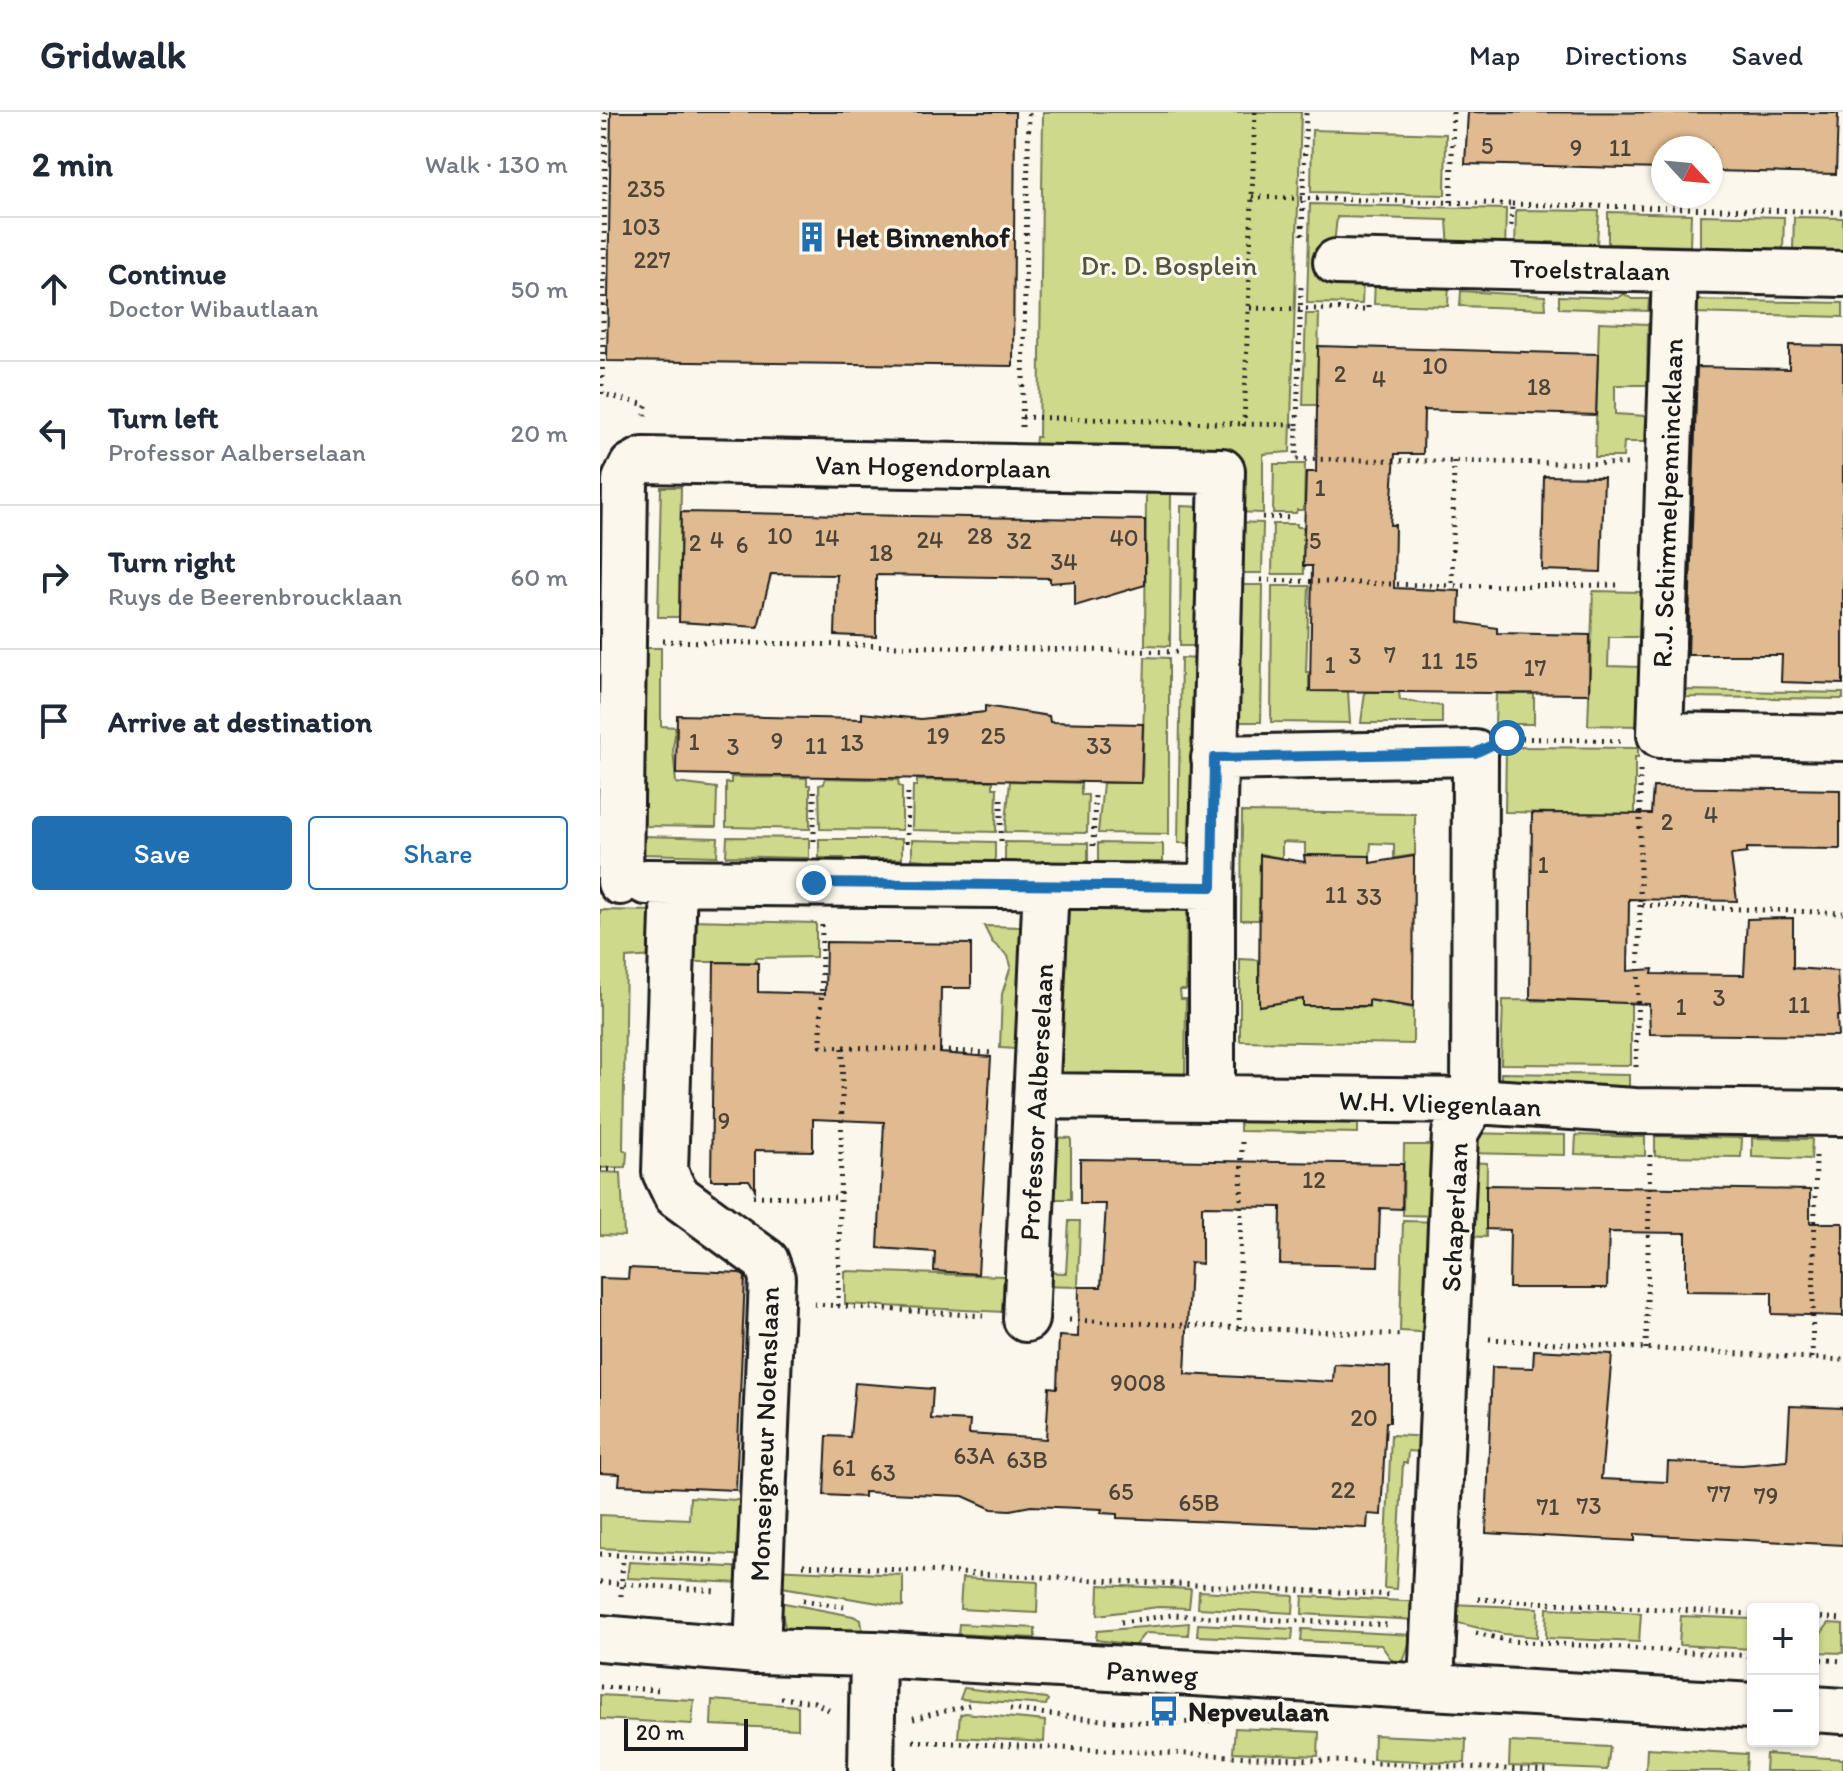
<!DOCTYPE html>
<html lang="en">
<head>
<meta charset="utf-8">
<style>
	body { margin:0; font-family:Itim,sans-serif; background:#f2f2f3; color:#1f2937 }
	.controls { position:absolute; right:24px; bottom:24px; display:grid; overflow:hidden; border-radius:8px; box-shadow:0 2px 6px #0004 }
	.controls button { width:72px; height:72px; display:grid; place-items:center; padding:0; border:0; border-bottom:2px solid #e0e1e3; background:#fff; color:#1f2937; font:40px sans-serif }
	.compass { position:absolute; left:1051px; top:24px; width:72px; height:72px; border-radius:50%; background:#fff; box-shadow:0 2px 6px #0004; rotate:116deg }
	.scale { position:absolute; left:24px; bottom:20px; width:124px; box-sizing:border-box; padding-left:8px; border:4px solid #1c1c1c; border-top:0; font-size:22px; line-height:28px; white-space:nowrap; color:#1c1c1c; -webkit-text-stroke:6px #fbf7ec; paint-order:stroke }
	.stop { position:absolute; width:24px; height:24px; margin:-18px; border:6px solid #1f6fb2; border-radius:50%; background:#fff }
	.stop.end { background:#1f6fb2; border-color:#fff; box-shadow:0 2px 8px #0008 }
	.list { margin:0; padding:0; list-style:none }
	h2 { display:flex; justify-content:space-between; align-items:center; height:104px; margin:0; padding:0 32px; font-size:34px }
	h2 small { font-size:26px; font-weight:400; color:#747a83 }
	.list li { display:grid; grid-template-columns:52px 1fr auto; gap:24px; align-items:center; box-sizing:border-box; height:144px; padding:0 32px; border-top:2px solid #e0e1e3 }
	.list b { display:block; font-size:30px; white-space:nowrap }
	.list p { margin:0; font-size:26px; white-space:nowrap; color:#747a83 }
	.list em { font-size:26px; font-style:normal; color:#747a83 }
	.actions { display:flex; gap:16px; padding:24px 32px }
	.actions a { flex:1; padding:18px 0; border:2px solid #1f6fb2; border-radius:8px; text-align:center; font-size:28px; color:#1f6fb2 }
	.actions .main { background:#1f6fb2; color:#fff }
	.icon { flex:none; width:44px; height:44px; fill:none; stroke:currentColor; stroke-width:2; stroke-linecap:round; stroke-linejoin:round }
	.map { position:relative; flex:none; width:1243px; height:1659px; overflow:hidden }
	header { display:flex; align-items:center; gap:48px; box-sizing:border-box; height:112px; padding:0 40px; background:#fff; border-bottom:2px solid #e0e1e3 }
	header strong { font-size:38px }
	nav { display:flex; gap:44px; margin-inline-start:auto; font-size:28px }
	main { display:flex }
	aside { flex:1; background:#fff }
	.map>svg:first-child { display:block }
</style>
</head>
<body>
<header>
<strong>Gridwalk</strong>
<nav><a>Map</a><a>Directions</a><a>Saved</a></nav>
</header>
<main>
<aside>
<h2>2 min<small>Walk · 130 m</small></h2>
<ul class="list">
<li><svg class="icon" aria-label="ahead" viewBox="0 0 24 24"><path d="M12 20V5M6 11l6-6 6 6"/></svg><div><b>Continue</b><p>Doctor Wibautlaan</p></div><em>50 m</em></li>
<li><svg class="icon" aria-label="left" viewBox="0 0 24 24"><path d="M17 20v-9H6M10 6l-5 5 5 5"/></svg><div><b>Turn left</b><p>Professor Aalberselaan</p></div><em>20 m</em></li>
<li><svg class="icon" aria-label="right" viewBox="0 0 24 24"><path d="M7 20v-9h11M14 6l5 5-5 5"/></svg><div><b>Turn right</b><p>Ruys de Beerenbroucklaan</p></div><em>60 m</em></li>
<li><svg class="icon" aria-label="arrive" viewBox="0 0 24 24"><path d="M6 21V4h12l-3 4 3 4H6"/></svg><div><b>Arrive at destination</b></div></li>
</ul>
<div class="actions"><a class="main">Save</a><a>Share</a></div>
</aside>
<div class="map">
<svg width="1243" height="1659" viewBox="0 0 1243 1659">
	<rect width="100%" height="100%" fill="#fbf7ec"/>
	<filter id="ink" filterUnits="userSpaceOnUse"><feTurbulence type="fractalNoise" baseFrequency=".0125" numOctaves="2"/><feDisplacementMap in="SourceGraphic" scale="16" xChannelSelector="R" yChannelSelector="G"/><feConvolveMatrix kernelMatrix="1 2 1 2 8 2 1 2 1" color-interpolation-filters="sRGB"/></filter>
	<g filter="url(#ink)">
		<path fill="#ced98c" stroke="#757a54" stroke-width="2" d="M443 0H701L690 340 663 342V401L633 400 635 343 435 336 436 325H439Z
			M712 18 846 22 845 83 711 80Z
			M710 92 906 97 905 141 849 137 847 108 737 105 734 133 716 139 715 164 763 167 762 192 707 191Z
			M916 98 999 99 997 132 947 130 943 139 915 140Z
			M1008 100 1091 102 1090 134 1008 132Z
			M1100 103 1184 105 1183 137 1100 135Z
			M1194 105 1243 106V138H1217L1214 145 1193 137Z
			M775 168 849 170 848 194 774 192Z
			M861 179 945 184 946 197 860 194Z
			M1024 182 1032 187H1049L1048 199 959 196V184L1018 186Z
			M1092 188 1243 191V205L1091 201Z
			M706 202H719L717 293H703Z
			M999 210 1048 212 1047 273H1015V302L1046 304 1045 330H1024L1023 345H995Z
			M674 352H705L704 398H697L696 401H673Z
			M61 375H81L79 505H58Z
			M546 380H571L570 534 545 533Z
			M581 394 603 395 601 534H580Z
			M633 410 663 411 662 461H632Z
			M673 412H697V415H703L704 462H672Z
			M632 473H663L661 610H631Z
			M672 474H709L706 560H709V579H748L750 611 671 610Z
			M993 479 1041 480V525H1009L1008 554 1040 555V614L988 613Z
			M46 536H61V614L76 615 73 636 76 671 117 676 116 715 42 714Z
			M545 545 569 546V722L498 721 503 671H542Z
			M581 546 601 547 598 731H578Z
			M1084 578 1243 581V587L1084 585Z
			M765 580H799L800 588 842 594V611H761Z
			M896 582H934V612H895Z
			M906 635 1038 636V645H1035V702L905 700Z
			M131 665 207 666V673H210V717L126 715V671H131Z
			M225 666 298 668 299 674 302 675V718L220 717 219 673 224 672Z
			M317 668 393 669V676H397L396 720 312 718 313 674H317Z
			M410 669 481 671V683H488L487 721 405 720Z
			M642 700 815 702V743L794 746V732L771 731 770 744 705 743V731L682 730V746L660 742 659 808H641Z
			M43 724 118 726 117 744 42 742Z
			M127 725 209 726V746L126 744Z
			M219 727H302V747H260L256 752H247L244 746H219Z
			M312 728 395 730V749H345L342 754 326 753 324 748 312 747Z
			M405 730 488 731V751L405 750Z
			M498 731 563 732V752L498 751Z
			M459 794 587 796 586 878H580L581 887H586L585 970 450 969Z
			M0 798 56 799 55 844 26 846 23 1037 27 1040 26 1055 0 1056Z
			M91 808 216 811V845L156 846V850H90Z
			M384 814 424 815 418 937 400 936 402 882 411 854 408 844 392 830Z
			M640 847 659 848V894L703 887V894L769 895V888L813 896V932L640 929Z
			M903 888 1031 890V953L901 952Z
			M901 961 1029 963V979L901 977Z
			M640 1006 758 1008V1021L640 1019Z
			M866 1021 965 1023V1043L866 1041Z
			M976 1023 1045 1025V1044L975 1042Z
			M1055 1024 1142 1026 1141 1045 1055 1044Z
			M446 1025 471 1026V1087H443Z
			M1152 1026 1212 1027 1211 1047 1152 1045Z
			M804 1033H845L843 1104 803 1103Z
			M865 1050 887 1051 886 1125 862 1124Z
			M0 1060 21 1061 24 1124 0 1123Z
			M469 1109H480L478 1175 437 1174 438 1160 466 1161Z
			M803 1109 843 1110 838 1221 800 1219Z
			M245 1159 405 1164 404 1200 245 1192Z
			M791 1323 833 1325 832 1341 808 1339 807 1351H803L796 1477 784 1476Z
			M90 1385 151 1389 149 1444 0 1436V1403L89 1407Z
			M29 1450 149 1456 142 1471 27 1466Z
			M172 1457 303 1463V1495L176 1474Z
			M362 1466 438 1470 437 1501 360 1497Z
			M499 1473 591 1477 589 1496 558 1495 498 1503Z
			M599 1479 694 1484 693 1501 598 1496Z
			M703 1484 823 1490 817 1508 702 1502Z
			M179 1490 253 1504 261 1508 263 1522 186 1519Z
			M850 1492 938 1496 937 1525 904 1522 854 1510Z
			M947 1496 1041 1501 1039 1530 946 1526Z
			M1081 1504 1153 1507V1537L1079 1533Z
			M589 1511 588 1523 545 1521 530 1539 527 1532 496 1528 497 1519Z
			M1229 1511 1243 1512V1541L1213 1540V1532Z
			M359 1512 435 1516V1526L358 1522Z
			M598 1512 693 1517 692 1528 597 1524Z
			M702 1517 812 1523 803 1550 794 1551 781 1533 701 1529Z
			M364 1576 446 1586 448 1588 446 1593 360 1587Z
			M0 1583 94 1588 92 1612 0 1607Z
			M112 1588 198 1594V1617L111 1613Z
			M365 1601 445 1609 444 1630 358 1625 360 1603Z
			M635 1616 719 1620 718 1644 633 1640Z
			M774 1623 866 1627 865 1651 773 1647Z
			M910 1630 1010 1635 1007 1658 909 1654Z
			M1047 1636 1147 1642 1146 1659H1046Z
			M1166 1642 1243 1647V1659H1165Z"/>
		<path fill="#e0ba91" stroke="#1c1c1c" stroke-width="2" d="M11 0H415L413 254 7 249Z
			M868 0 1238 1 1236 62 1111 59V36H1063V57L865 52Z
			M1189 233 1243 234V572L1181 570 1182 543H1088L1097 255 1189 257Z
			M718 234 998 242 996 303 824 298 823 342H795L790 413H795L794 476 860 479 859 510 897 516V521L990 523 989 582 710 579 712 454H703L706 360H716Z
			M944 364 1004 365 1001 460 942 458Z
			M81 400 545 408V473L475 494V469L450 471V466L276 463V525L235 523 237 463 171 462 158 515 79 510Z
			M385 594 449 604 450 610 543 612 541 671 76 662 77 603 262 607V601L321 607 385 600Z
			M1053 675 1240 678V737L1147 736V741L1131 743 1137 789 1029 787 1028 859 1053 857 1052 862 1144 863 1147 807 1193 806V856L1237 859 1240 904H1237L1238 924 1050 922 1049 892 930 887 932 701 1051 702Z
			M660 743 705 750 704 743 770 744V751L814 744 813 895 769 888V894H703V887L659 894Z
			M226 830 371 832V876H341L340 941 391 945 378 1162 334 1159 335 1140 278 1136 284 1010 213 1007V1039L155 1038V1078L149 1068H111L114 850 158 851V880L225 882Z
			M480 1047 803 1052 802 1097 780 1096 778 1154 680 1152 681 1095 602 1094V1152L590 1151 585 1262 733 1270 734 1252 790 1255V1310H786L781 1403 768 1402 767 1416 517 1406V1402L501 1401 502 1397 431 1394 410 1398 392 1397 363 1384 264 1380V1385L224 1383 227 1324 250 1325 255 1271 333 1277 331 1307 370 1309 369 1322 446 1327 449 1275 457 1276 459 1224 478 1225 479 1175H501L506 1092H480Z
			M886 1073 1210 1078V1111H1243V1204L1172 1202V1180L1086 1179V1121L1009 1120 1007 1176H909L910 1118 886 1117Z
			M29 1156 140 1161 145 1165 136 1378 19 1373 20 1362 0 1361V1166L28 1167Z
			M934 1238 1012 1242 1001 1367 1067 1370 1068 1350 1142 1353 1187 1349 1190 1294 1243 1296V1433L1035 1422V1429L886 1421 892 1255 933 1256Z"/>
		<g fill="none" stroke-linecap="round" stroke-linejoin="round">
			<g stroke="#1c1c1c" stroke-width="50">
				<path id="minor" d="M736 150 1243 162
					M1075 159 1060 623 1243 626
					M614 646 875 641 874 989 855 1021 831 1573
					M20 770 25 368 32 354 43 348 622 359 612 775V986
					M46 770 612 775
					M74 770 65 1060 76 1083 166 1149 172 1166 157 1539
					M437 984 874 989 1035 999 1243 1001
					M426 1207 446 773
					M271 1659 273 1542"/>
			</g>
			<g stroke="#1c1c1c" stroke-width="50">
				<path id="tertiary" d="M0 1526 157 1539 273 1542 1153 1594
					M1213 1597 1243 1599"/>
			</g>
			<path stroke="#1c1c1c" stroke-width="5" stroke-dasharray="2 6" stroke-linecap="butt" d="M6 0 2 282 46 293 45 305
				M655 0 644 312 697 313 696 347 1028 352
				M652 85 912 92 911 114
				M851 90 853 0
				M912 92 1243 100
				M702 123 706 0
				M650 196 768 198V191
				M422 305 644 312
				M697 313 701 173
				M422 315 429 0
				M854 349 852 474 1022 473
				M662 405 693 406
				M661 468 852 474
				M63 529 577 540
				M914 626 1020 629
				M1040 659V793L1243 801
				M214 729V678
				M401 729V682
				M307 731 308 680
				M493 734 495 683
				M222 813 221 934 395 941
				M1036 955 1040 793
				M0 1057 24 1058
				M153 1084 241 1086
				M214 1192 383 1204
				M238 1194 243 936
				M469 1208 803 1223
				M639 1216 642 1029
				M889 1227 1243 1248
				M1046 1237 1050 1042
				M1212 1246 1216 1043
				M0 1442 117 1449
				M203 1453 793 1483
				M0 1470 117 1479
				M21 1484 23 1444
				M878 1487 1153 1502
				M203 1488 244 1495
				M1213 1505 1243 1507
				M521 1510 572 1503 790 1513
				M876 1521 910 1529 1153 1544
				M1213 1547 1243 1549
				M0 1575 63 1578
				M181 1586 214 1590 229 1598
				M410 1597C481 1607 548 1615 619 1608
				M313 1607 369 1593
				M313 1629 947 1659"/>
			<use href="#minor" stroke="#fbf7ec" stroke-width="44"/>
			<use href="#tertiary" stroke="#fbf7ec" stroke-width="44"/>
		</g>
	</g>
	<g fill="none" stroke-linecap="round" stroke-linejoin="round" filter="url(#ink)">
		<path stroke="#1f6fb2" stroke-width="10" d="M214 771 612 775 614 646 875 641 907 626"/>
	</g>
	<defs>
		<g id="building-bare" transform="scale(2.4)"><path d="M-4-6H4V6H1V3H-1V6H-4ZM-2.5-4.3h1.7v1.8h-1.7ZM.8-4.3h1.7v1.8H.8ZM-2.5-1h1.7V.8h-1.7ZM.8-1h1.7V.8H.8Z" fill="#1f6fb2" stroke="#fbf7ec" stroke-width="2.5" paint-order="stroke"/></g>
		<g id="bus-bare" transform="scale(2.4)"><path d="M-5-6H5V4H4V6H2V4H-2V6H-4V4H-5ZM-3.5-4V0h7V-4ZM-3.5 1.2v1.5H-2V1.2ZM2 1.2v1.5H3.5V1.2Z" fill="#1f6fb2" stroke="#fbf7ec" stroke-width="2.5" paint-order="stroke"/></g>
	</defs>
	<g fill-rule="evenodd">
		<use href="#building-bare" x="212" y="125"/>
		<use href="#bus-bare" x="564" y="1599"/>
	</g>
	<g text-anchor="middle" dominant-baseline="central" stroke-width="6" stroke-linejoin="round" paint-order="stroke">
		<g font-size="24" fill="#4d4439">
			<text x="887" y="33">5</text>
			<text x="976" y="35">9</text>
			<text x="1020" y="35">11</text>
			<text x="46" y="76">235</text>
			<text x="41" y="114">103</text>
			<text x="52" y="147">227</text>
			<text x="835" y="253">10</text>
			<text x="740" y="261">2</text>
			<text x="779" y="266">4</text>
			<text x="939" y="274">18</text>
			<text x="720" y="375">1</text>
			<text x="180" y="423">10</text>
			<text x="380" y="423">28</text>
			<text x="227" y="425">14</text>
			<text x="524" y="425">40</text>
			<text x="117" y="427">4</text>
			<text x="330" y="427">24</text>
			<text x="419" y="428">32</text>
			<text x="715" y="428">5</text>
			<text x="95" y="430">2</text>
			<text x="142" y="432">6</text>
			<text x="281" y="440">18</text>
			<text x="464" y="449">34</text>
			<text x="790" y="542">7</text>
			<text x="755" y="543">3</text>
			<text x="832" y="548">11</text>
			<text x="866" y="548">15</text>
			<text x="730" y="552">1</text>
			<text x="935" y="555">17</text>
			<text x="338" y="623">19</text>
			<text x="393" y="623">25</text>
			<text x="177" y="628">9</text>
			<text x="94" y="629">1</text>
			<text x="252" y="630">13</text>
			<text x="216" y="633">11</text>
			<text x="499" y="633">33</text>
			<text x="133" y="634">3</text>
			<text x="1111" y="702">4</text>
			<text x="1067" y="709">2</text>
			<text x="943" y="752">1</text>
			<text x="736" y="782">11</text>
			<text x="769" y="784">33</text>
			<text x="1119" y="885">3</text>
			<text x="1199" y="892">11</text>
			<text x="1081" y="894">1</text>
			<text x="124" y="1008">9</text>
			<text x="714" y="1067">12</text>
			<text x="538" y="1270">9008</text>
			<text x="764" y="1305">20</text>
			<text x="374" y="1343">63A</text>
			<text x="427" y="1347">63B</text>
			<text x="244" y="1355">61</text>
			<text x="283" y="1360">63</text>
			<text x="743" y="1377">22</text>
			<text x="521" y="1379">65</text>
			<text x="1119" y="1381">77</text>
			<text x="1166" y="1383">79</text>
			<text x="599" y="1390">65B</text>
			<text x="989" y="1393">73</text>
			<text x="948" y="1394">71</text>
		</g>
		<g font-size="28" font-weight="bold" fill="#1c1c1c" stroke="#fbf7ec" text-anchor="start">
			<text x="236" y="125">Het Binnenhof</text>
			<text x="588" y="1599">Nepveulaan</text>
		</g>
		<g font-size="28" fill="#51553e" stroke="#fbf7ec">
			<text x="569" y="153">Dr. D. Bosplein</text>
		</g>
		<g font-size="28" fill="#1c1c1c" stroke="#fbf7ec">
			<text transform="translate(990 157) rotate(1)">Troelstralaan</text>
			<text transform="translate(333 354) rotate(1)">Van Hogendorplaan</text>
			<text transform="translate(1067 391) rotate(-88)">R.J. Schimmelpennincklaan</text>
			<text transform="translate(436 990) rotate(-87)">Professor Aalberselaan</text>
			<text transform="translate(840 991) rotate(2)">W.H. Vliegenlaan</text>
			<text transform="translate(854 1105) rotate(-87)">Schaperlaan</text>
			<text transform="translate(164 1322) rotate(-88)">Monseigneur Nolenslaan</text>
			<text transform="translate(552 1560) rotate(3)">Panweg</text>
		</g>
	</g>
</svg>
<div class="controls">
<button>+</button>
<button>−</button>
</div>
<svg class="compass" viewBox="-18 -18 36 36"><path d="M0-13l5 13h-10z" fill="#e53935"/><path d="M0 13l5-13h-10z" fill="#747a83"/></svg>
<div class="scale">20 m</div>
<div class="stop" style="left:907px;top:626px"></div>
<div class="stop end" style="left:214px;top:771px"></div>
</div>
</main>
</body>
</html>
